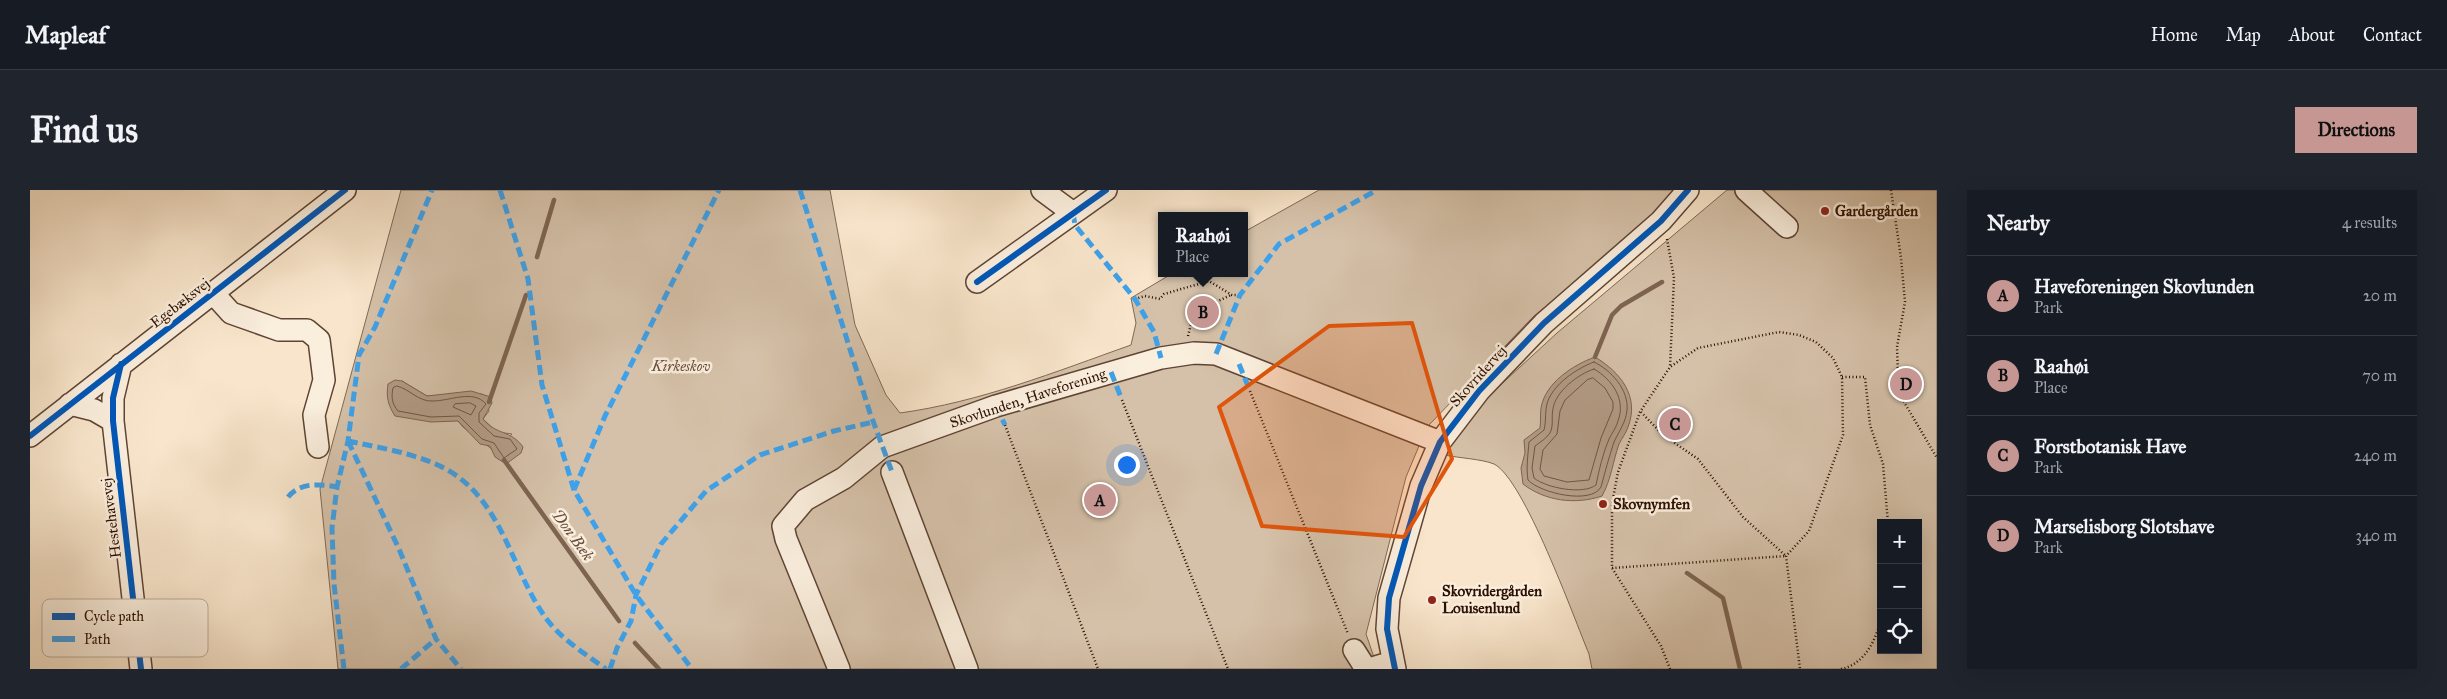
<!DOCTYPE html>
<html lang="en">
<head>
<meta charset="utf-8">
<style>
	body { margin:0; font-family:"IM FELL Great Primer",serif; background:#20242c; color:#f1f3f6 }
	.controls { position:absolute; right:15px; bottom:15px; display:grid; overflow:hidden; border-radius:0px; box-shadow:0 5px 20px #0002 }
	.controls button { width:45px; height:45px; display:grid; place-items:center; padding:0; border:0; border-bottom:1px solid #363941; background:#171b24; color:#f1f3f6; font:25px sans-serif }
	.you { position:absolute; left:1096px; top:274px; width:18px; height:18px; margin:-12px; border:4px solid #fff; border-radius:50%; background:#1a73e8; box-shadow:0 0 0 8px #1a73e833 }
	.badge { display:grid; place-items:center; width:32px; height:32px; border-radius:50%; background:#c59692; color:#111; font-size:16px; font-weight:700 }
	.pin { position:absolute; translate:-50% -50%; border:2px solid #fff; box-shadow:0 1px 5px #0006 }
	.popup { position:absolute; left:1128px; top:22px; width:90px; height:65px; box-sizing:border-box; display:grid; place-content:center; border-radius:0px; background:#171b24; filter:drop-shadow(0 1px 4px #0005); font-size:16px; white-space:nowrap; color:#9ea1a6 }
	.popup b { font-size:19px; color:#f1f3f6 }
	.popup::after { content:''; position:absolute; left:50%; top:100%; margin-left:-10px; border:10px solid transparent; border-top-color:#171b24 }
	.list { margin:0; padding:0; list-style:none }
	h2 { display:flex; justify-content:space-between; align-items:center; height:65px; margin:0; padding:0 20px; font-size:21px }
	h2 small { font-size:16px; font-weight:400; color:#9ea1a6 }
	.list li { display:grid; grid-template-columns:32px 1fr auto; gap:15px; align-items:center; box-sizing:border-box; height:80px; padding:0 20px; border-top:1px solid #363941 }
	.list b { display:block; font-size:19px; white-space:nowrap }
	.list p { margin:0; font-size:16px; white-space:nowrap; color:#9ea1a6 }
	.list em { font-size:16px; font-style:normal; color:#9ea1a6 }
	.icon { flex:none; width:28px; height:28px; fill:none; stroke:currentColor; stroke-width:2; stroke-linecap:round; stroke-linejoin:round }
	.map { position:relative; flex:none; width:1907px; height:479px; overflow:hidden; border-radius:0px }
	header { display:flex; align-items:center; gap:30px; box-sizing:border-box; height:70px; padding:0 25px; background:#171b24; border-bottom:1px solid #363941 }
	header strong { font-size:24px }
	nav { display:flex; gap:28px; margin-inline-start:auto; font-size:18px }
	.intro { display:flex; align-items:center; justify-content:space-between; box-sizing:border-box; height:120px; padding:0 30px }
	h1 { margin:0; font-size:35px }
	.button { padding:12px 22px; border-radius:0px; background:#c59692; color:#111; font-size:18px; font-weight:700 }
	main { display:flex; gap:30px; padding:0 30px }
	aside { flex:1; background:#171b24; border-radius:0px; box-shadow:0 5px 20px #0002 }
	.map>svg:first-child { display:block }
</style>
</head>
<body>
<header>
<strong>Mapleaf</strong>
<nav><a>Home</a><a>Map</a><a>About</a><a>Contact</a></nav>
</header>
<div class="intro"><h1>Find us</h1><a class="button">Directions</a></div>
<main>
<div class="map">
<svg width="1907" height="479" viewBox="0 0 1907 479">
	<rect width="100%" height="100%" fill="#f8e5cb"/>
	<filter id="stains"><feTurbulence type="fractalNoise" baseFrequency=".004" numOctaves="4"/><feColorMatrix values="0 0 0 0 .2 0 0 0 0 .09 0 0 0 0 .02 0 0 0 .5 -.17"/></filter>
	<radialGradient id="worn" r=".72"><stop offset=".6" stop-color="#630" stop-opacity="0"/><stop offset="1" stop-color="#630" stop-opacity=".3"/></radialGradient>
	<path fill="#d5c1a9" stroke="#806855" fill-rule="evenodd" d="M371 0H800L825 135 856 205 870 223C950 212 1025 182 1101 155L1106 133 1101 108 1143 83H1214V42L1289 0H1652L1634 20 1504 126 1397 237 1376 287 1336 444 1348 479H308L290 299ZM372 191 397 206 452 204 456 207 459 221 453 229 467 242 482 244 463 260 433 237 428 231Z
		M1697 0H1907V479H1562L1559 464C1544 428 1494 289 1464 274 1452 269 1428 268 1415 265L1420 251 1439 224 1527 143ZM1851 333H1888V460H1851Z"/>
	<path fill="#b39c86" stroke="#7d6451" d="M1565 167C1590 182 1610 206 1598 237 1596 243 1592 248 1589 254 1583 271 1581 290 1572 306 1545 315 1515 311 1493 294L1491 278 1495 263 1494 250 1510 238C1511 231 1510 225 1511 218 1515 193 1543 175 1565 167Z
		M365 190 372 191 397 206 441 201 461 207 462 213 453 229C467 246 480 239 493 257L491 263 476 274 465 267 460 256 450 254 428 231 401 232 365 226C358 215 356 207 358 194Z"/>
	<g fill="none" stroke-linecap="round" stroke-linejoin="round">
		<path stroke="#705644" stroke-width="1" d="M1564 172C1581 180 1599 200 1597 220 1596 232 1589 241 1584 252 1579 267 1575 282 1571 297 1561 315 1510 303 1498 290 1496 277 1498 265 1499 252L1514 240C1516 233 1515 227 1516 220 1517 198 1545 179 1564 172Z
			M1564 179C1583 190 1596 210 1588 231 1586 238 1582 243 1579 249 1573 263 1569 280 1566 295 1553 305 1516 298 1504 288L1502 278 1505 256C1510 252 1516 249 1520 243 1524 235 1521 227 1523 219 1525 202 1548 184 1564 179Z
			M1563 188 1575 198 1583 212V219L1571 248 1559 290 1537 292 1514 286 1510 279 1513 260 1527 244 1530 221 1535 210 1557 190Z
			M367 196C380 199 388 212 403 211 420 211 443 199 456 214L449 223V232L464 246 480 249 487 259 474 268 464 253 452 249 429 226 401 227 368 221C362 214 361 207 363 198Z
			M440 213 446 216 441 225 423 217 425 214Z"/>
		<path stroke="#7d6451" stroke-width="4.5" d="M507 67 524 10
			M1565 167 1582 125 1591 116 1632 92
			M459 212 496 105
			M474 270 589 431
			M1657 383 1693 408 1710 479
			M605 453 629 479"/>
		<g stroke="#5f4434" stroke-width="24">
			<path id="minor" d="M1012 0 1043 23
				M1716 0 1757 37
				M947 92 1076 0
				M183 103 201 123 249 140H277L289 150 294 190 284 225 288 257
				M91 174 83 208V231L111 479
				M40 214 64 220 83 231
				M0 246 315 0
				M862 282 937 479
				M1324 460 1336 479
				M809 479 756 349 753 336 775 310 814 288 852 257 966 216 1131 168 1164 163 1186 164 1410 252
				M1339 479 1362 472
				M1365 479 1357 439 1359 408 1391 296 1410 252 1449 201 1514 133 1631 31 1658 0"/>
		</g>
		<path stroke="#2c0f01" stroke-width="2.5" stroke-dasharray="1 2.5" stroke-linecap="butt" d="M1861 0 1871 68 1875 112 1867 157 1868 185 1874 212 1907 268
			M1637 49 1644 88 1640 177
			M1105 109 1115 106 1130 109 1134 104 1179 91 1202 105H1210
			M1158 146 1161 134 1165 130 1176 134 1183 126 1184 113 1201 105
			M1812 187H1835L1840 235 1853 274 1858 333
			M1220 201 1318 444
			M1092 210 1198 479
			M1611 222 1633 245 1668 269 1713 327 1756 366
			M975 235 1068 479
			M1582 378 1756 366
			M1640 479 1631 456 1582 378V314L1588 282 1610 222 1640 177 1668 158 1749 142 1769 145 1786 152 1803 168 1812 187 1813 245 1779 341 1756 366 1770 479
			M1811 479C1835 474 1845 451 1851 430"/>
		<use href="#minor" stroke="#faeedd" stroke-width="21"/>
		<path stroke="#3ea1e9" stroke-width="5" stroke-dasharray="10 5" stroke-linecap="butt" d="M470 0 498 89 512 195 544 300 606 405 662 479
			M770 0 840 223 862 282
			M1043 23 1045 35 1105 109 1124 142 1131 168
			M1186 164 1210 105 1249 54 1347 0
			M1209 174 1220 201
			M1081 182 1092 210
			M966 216 975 235
			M318 251C350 258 385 263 414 278 471 308 480 375 513 424 528 447 554 463 576 479
			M318 251 369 359 406 449 431 479
			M544 300 575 226 689 0
			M258 307C270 292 290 294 307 297
			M314 479 304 394 302 338 307 297 318 251 329 165 345 137 402 0
			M371 479 406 449
			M580 479 587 458 601 431 606 405 631 354 676 301 730 265 804 241 843 232"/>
		<g stroke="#faeedd" stroke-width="9">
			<path id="cycleway" d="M947 92 1076 0
				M91 174 83 208V231L111 479
				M0 246 315 0
				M1365 479 1357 439 1359 408 1391 296 1410 252 1449 201 1514 133 1631 31 1658 0"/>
		</g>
		<use href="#cycleway" stroke="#0057b8" stroke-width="6"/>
	</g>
	<path fill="#df550b" fill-opacity="0.2" stroke="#df550b" stroke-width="4" stroke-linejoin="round" d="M1382 133 1422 269 1374 347 1232 336 1189 217 1299 136Z"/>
	<g fill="#8f2418" stroke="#faeedd" stroke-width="2">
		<circle cx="1795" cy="21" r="5"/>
		<circle cx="1573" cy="314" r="5"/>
		<circle cx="1402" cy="410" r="5"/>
	</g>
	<g text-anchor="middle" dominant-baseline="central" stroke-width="5" stroke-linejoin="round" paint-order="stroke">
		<g font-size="15" font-weight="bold" fill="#2c0f01" stroke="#faeedd" text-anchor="start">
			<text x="1805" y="21">Gardergården</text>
			<text x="1583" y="314">Skovnymfen</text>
			<text x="1412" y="401">Skovridergården<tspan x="1412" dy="17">Louisenlund</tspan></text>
		</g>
		<g font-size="15" fill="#2c0f01" stroke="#faeedd">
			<text transform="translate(150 113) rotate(-38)">Egebæksvej</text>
			<text transform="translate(1448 186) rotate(-48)">Skovridervej</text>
			<text transform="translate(998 208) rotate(-18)">Skovlunden, Haveforening</text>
			<text transform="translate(81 328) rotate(-97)">Hestehavevej</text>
		</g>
		<g font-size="15" font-style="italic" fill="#674d3c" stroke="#faeedd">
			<text x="651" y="176">Kirkeskov</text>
		</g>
		<g font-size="16" font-style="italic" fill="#694e3d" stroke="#faeedd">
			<text transform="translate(543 345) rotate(54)">Don Bæk</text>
		</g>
	</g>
	<rect x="12" y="409" width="166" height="58" rx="8" fill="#faeedd" stroke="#bcab9b" stroke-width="1"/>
	<rect x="22" y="423" width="23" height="7" fill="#0057b8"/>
	<rect x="22" y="446" width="23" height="6" fill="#3ea1e9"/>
	<g font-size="14" fill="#2c0f01">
		<text x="54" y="431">Cycle path</text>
		<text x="54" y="454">Path</text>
	</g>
	<rect width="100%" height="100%" filter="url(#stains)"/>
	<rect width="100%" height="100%" fill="url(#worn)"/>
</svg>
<div class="controls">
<button>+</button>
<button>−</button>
<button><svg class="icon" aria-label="locate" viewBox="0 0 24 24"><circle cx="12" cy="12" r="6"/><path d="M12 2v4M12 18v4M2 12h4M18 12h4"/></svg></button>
</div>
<div class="you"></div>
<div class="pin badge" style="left:1070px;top:310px">A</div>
<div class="pin badge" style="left:1173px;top:122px">B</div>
<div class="popup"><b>Raahøi</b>Place</div>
<div class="pin badge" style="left:1645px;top:234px">C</div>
<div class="pin badge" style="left:1876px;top:194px">D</div>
</div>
<aside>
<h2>Nearby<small>4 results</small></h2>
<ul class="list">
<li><span class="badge">A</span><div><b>Haveforeningen Skovlunden</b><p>Park</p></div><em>20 m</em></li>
<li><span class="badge">B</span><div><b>Raahøi</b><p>Place</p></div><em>70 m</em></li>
<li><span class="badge">C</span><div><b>Forstbotanisk Have</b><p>Park</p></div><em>240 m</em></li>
<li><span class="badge">D</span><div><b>Marselisborg Slotshave</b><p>Park</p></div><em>340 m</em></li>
</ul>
</aside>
</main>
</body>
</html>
